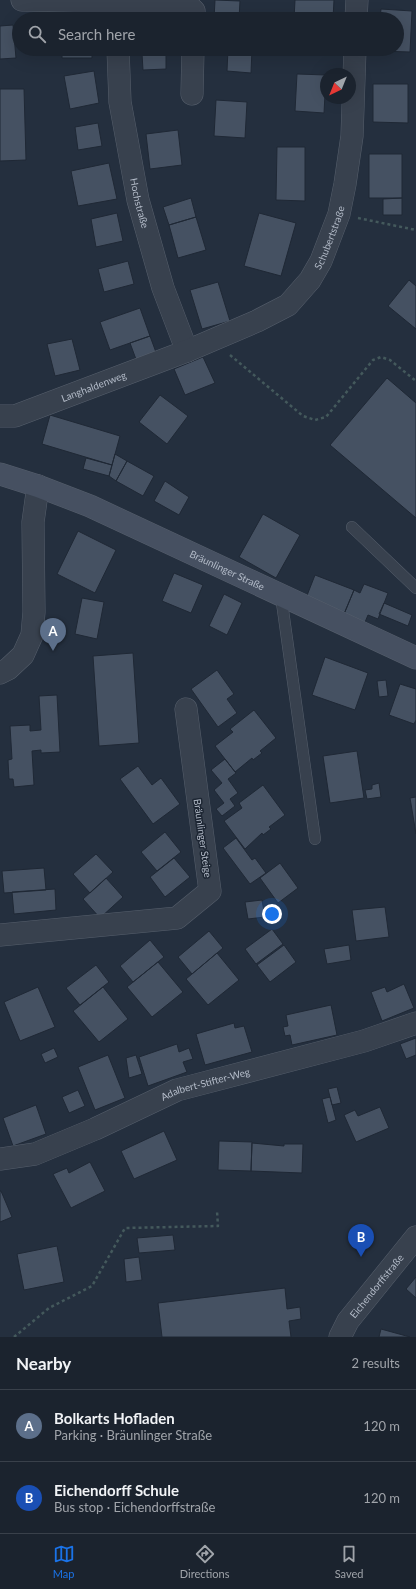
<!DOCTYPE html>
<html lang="en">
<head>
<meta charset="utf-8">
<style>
	body { margin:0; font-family:Lato,sans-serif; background:#242b36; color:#f1f3f6 }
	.compass { position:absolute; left:320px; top:68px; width:36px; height:36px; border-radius:50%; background:#1b232e; box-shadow:0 4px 16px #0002; rotate:223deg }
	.you { position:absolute; left:272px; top:914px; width:14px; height:14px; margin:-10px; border:3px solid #fff; border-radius:50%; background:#1a73e8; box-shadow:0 0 0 6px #1a73e833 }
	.badge { display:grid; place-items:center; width:26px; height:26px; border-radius:50%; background:#1a73e8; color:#fff; font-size:13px; font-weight:700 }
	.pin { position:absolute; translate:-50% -33px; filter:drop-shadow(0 1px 2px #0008) }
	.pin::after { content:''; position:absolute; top:21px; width:14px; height:12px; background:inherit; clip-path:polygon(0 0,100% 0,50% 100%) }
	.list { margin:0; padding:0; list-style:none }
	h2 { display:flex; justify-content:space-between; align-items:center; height:52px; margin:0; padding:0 16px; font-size:17px }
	h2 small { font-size:13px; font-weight:400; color:#a0a4aa }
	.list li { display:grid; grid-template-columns:26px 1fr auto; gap:12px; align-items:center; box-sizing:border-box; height:72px; padding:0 16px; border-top:1px solid #39404a }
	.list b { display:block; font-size:15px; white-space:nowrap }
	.list p { margin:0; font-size:13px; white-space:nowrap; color:#a0a4aa }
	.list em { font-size:13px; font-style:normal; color:#a0a4aa }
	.icon { flex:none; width:22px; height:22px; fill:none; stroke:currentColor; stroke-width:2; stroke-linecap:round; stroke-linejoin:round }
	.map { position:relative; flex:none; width:416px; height:1337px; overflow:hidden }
	.search { position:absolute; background:#1b232e; box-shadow:0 4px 16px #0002; left:12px; right:12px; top:12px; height:44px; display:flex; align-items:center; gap:10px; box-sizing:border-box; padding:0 14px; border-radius:22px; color:#a0a4aa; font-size:15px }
	.sheet { height:196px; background:#1b232e }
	nav { display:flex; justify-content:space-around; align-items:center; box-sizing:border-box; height:56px; border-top:1px solid #39404a; background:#1b232e; font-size:11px; color:#a0a4aa }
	nav a { display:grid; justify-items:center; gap:2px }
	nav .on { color:#1a73e8 }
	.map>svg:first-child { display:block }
</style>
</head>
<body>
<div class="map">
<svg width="416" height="1337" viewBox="0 0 416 1337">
	<rect width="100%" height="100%" fill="#242f3e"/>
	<path fill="#455162" stroke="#1f2835" d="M215 0 240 1 239 19H214Z
		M295 0H334L333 19H294Z
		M381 9 412 11 410 52 379 51V49H397V19H380Z
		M13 25 16 58 0 59V26Z
		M62 49H92V58H62Z
		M136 49H176V53L166 54V69L143 70 142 54H136Z
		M228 49H252L251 73 227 71Z
		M94 71 99 103 70 109 64 76Z
		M297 74 326 75 324 113 295 111Z
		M373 84H408V123L373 122Z
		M0 89H24L26 160 0 161Z
		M216 100 247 102 245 138 214 136Z
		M98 123 102 146 78 150 75 127Z
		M178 130 182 165 150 169 146 134Z
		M277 147H305V201L276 200Z
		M369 154H402V198H369Z
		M109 163 117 199 78 206 71 171Z
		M191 198 196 217 169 225 163 207Z
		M402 198V215H383V199Z
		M117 213 123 241 96 247 91 219Z
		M259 213 296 223 281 276 244 266Z
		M196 217 206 250 178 258 169 225Z
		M128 261 134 284 104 292 98 269Z
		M409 280 416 286V329L388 306Z
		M218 282 230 321 202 329 190 290Z
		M140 308 150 336 110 350 100 322Z
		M150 336 157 355 137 362 130 343Z
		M72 339 80 370 55 376 47 344Z
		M203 357 215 383 185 395 174 369Z
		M387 378 416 403V518L330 445Z
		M160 395 188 416 167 444 139 422Z
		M50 415 120 436 112 465 42 444Z
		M115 454 127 461 116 481 109 476Z
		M86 458 112 465 109 476 83 469Z
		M127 461 154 476 143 496 116 481Z
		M165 481 189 497 179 515 154 501Z
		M263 514 300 535 276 578 239 557Z
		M78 531 116 550 95 593 57 574Z
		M174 573 203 585 191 613 162 601Z
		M315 575 354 590 344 614 306 598Z
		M364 584 388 593 378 619 368 615 363 627 342 619 354 590 360 593Z
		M224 594 242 603 227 635 209 626Z
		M82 598 104 602 97 639 75 634Z
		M384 603 412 615 408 626 379 614Z
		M133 653 139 743 99 746 93 656Z
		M325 657 368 673 355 710 312 695Z
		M217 670 234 694 227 699 237 713 218 727 191 689Z
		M386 680 388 696 379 697 377 681Z
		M400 684 416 689V720L414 724 389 715Z
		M57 695 60 752 41 753V750L32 751 34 785 14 787 13 779H9L8 760 12 759 10 726 30 725V731L41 730 39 696Z
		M254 710 276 738 260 751 262 753 253 760 252 758 235 772 215 746 233 732 230 729Z
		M357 751 364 798 330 803 323 756Z
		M225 759 236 773 228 779 238 793 230 799 235 806 222 816 216 809 224 803 214 790 222 783 211 770Z
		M138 766 152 785 161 778 180 804 153 824 120 779Z
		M379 783 381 797 367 799 365 790 372 789V785Z
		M263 785 285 815 269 827 271 829 263 835 262 833 245 849 224 821 242 808 239 803Z
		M416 797V834L410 798Z
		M165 832 181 852 157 871 141 852Z
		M236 838 252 860 255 858 266 873 250 884 223 848Z
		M96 854 113 872 90 893 73 874Z
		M174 858 190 877 165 897 150 877Z
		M280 863 298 888 278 903 260 878Z
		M44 868 46 890 4 893 2 871Z
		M106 878 123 897 100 918 83 899Z
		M55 889 56 910 14 914 12 892Z
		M262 900 265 917 248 919 245 902Z
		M385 907 389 937 356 941 352 910Z
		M272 929 283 944 256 964 245 949Z
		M209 931 223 948 192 974 178 957Z
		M150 940 164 957 133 982 120 966Z
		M284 945 296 962 270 982 257 965Z
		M349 945 351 960 327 964 324 949Z
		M217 953 239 980 208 1005 186 979Z
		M158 962 183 992 152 1017 127 987Z
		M96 965 109 982 80 1005 66 988Z
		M404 984 414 1008 382 1021 371 992 385 987 387 992Z
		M38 987 55 1027 20 1041 4 1002Z
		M103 987 128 1019 99 1042 73 1011Z
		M331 1005 337 1035 292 1045 290 1035 285 1036 283 1027 288 1026 286 1015Z
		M234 1023 235 1028 244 1026 252 1052 205 1065 196 1034Z
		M416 1038V1055L406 1059 400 1044Z
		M177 1044 179 1052 189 1048 193 1059 183 1062 187 1072 148 1086 139 1057Z
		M54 1048 58 1057 45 1063 41 1054Z
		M108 1055 125 1098 95 1110 78 1067Z
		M136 1055 142 1074 129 1078 126 1058Z
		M337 1087 341 1103 332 1105 328 1089Z
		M78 1090 85 1106 69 1113 62 1097Z
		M330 1097 336 1120 328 1123 322 1099Z
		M36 1105 46 1134 13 1146 3 1118Z
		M380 1107 389 1128 356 1142 344 1115 355 1110 358 1116Z
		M164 1131 177 1160 134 1179 121 1151Z
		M219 1141 252 1142 251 1171 218 1170Z
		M252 1143 284 1146V1144H303L302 1173 251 1171Z
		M90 1162 105 1191 71 1208 53 1174 67 1168 69 1173Z
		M0 1191H1L12 1217 0 1222Z
		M173 1235 175 1250 139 1253 137 1238Z
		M57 1246 64 1282 24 1290 17 1254Z
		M139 1257 142 1280 126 1282 124 1259Z
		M416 1277V1298L406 1289Z
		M285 1288 287 1309 300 1307 301 1319 289 1321 291 1337H162L158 1303Z
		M381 1329 410 1337H379Z"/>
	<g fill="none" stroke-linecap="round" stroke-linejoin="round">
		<g stroke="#565f6c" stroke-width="12">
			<path id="service" d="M352 527 416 588
				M281 596 315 839"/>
		</g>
		<g stroke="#565f6c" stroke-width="23">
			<g id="minor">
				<path d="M22 0 186 3 194 11V19"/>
				<path d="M356 19 357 0"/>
				<path id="s1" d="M118 49 120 102 138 200 163 288 187 351"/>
				<path d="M192 94 193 49"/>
				<path id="s2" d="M0 416H15L187 351 257 321 288 305 310 280 321 261 339 214 345 184 352 136 355 49"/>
				<path d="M0 935 177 918 210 891 186 709"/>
				<path id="s3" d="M0 1159 35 1154 95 1129 177 1090 364 1041 416 1023"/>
				<path id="s4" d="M340 1337 348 1321 416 1237"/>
			</g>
		</g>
		<g stroke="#565f6c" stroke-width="23">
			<path id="tertiary" d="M0 673 8 669 23 655 32 635 34 612 33 522 38 486"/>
		</g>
		<g stroke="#565f6c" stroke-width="23">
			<g id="secondary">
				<path id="s5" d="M0 474 38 486 90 506 416 658"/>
			</g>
		</g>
		<path stroke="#44595c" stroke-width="2.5" stroke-dasharray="3 3" stroke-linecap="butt" d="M358 218 416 230
			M230 355 303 416 315 420 326 417 373 360 381 357 390 360 416 381
			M14 1337 49 1308 92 1286 125 1228 218 1226 217 1211"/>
		<use href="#service" stroke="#38414e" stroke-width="11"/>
		<use href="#minor" stroke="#38414e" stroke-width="22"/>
		<use href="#tertiary" stroke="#38414e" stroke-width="22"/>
		<use href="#secondary" stroke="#465061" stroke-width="22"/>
	</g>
	<g text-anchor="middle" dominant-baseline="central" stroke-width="3" stroke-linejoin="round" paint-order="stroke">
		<g font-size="10" fill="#b4bcc9" stroke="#1d2633">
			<text stroke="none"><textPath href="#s1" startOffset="156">Hochstraße</textPath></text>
			<text stroke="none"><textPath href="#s2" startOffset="390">Schubertstraße</textPath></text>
			<text stroke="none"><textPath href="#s2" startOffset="99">Langhaldenweg</textPath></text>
			<text stroke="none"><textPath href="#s5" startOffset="247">Bräunlinger Straße</textPath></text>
			<text transform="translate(203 838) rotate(82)">Bräunlinger Steige</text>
			<text stroke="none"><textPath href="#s3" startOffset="220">Adalbert-Stifter-Weg</textPath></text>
			<text stroke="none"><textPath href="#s4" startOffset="63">Eichendorffstraße</textPath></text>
		</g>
	</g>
</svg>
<svg class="compass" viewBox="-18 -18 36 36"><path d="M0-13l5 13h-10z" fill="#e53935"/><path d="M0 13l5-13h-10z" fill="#a0a4aa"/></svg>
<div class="you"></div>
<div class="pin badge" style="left:53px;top:651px;background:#5c6f8a">A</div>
<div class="pin badge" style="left:361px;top:1257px;background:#1a4fb4">B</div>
<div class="search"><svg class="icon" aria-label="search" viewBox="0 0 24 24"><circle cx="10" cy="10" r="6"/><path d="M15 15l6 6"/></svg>Search here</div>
</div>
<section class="sheet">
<h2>Nearby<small>2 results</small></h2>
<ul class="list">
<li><span class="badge" style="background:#5c6f8a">A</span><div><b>Bolkarts Hofladen</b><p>Parking · Bräunlinger Straße</p></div><em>120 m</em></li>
<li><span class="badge" style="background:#1a4fb4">B</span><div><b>Eichendorff Schule</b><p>Bus stop · Eichendorffstraße</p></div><em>120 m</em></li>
</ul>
</section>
<nav>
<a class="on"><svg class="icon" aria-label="map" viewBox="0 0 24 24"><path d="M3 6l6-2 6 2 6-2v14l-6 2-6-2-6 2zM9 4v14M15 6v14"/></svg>Map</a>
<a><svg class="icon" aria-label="directions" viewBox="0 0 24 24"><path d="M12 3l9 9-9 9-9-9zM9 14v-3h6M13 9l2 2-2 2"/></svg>Directions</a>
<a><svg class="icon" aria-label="saved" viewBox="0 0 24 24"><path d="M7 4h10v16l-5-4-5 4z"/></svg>Saved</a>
</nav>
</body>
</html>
